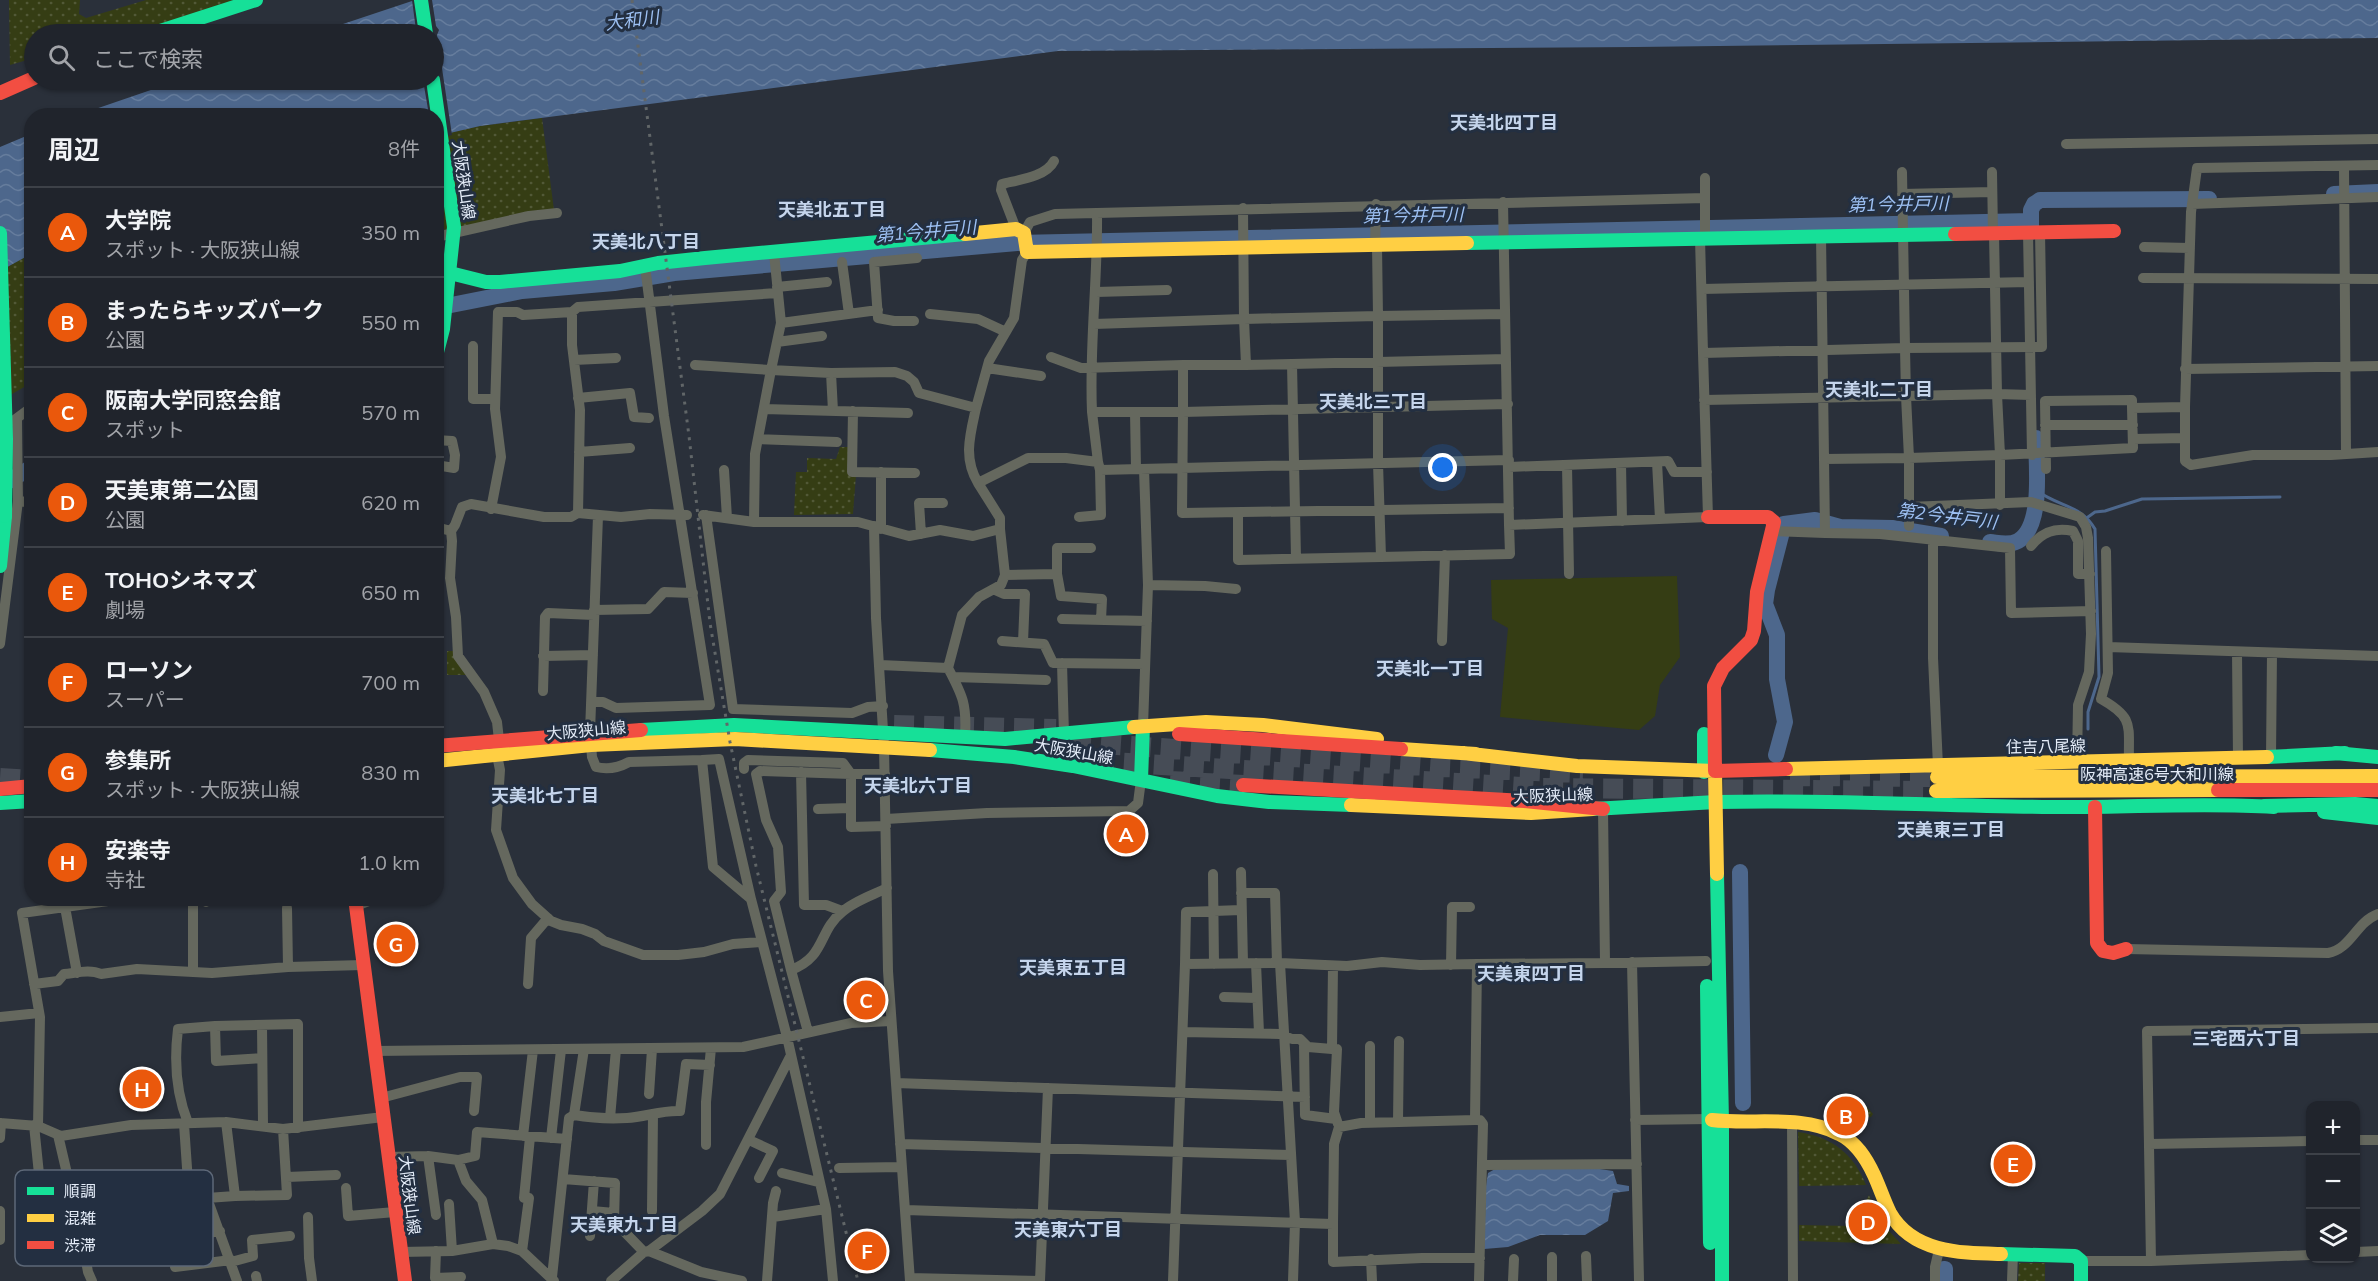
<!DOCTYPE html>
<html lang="ja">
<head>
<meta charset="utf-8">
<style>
	body { margin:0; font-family:Mulish,"Noto Sans JP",sans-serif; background:#2d3038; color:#f1f3f6 }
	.controls { position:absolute; right:18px; bottom:18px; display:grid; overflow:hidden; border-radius:12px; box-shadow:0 2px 4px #0004 }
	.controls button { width:54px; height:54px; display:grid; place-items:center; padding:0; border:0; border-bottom:2px solid #3d4148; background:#20242c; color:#f1f3f6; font:30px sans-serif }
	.you { position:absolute; left:1443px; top:468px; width:21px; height:21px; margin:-15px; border:4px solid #fff; border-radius:50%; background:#1a73e8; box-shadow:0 0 0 9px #1a73e833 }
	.badge { display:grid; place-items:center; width:39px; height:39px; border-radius:50%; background:#ea580c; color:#fff; font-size:20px; font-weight:700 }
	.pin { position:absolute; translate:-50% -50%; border:3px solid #fff; box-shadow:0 2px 6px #0006 }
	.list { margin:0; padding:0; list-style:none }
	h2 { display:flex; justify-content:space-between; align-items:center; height:78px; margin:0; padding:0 24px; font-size:26px }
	h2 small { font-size:20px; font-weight:400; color:#a2a4a9 }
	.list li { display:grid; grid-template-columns:39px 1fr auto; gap:18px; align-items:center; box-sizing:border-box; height:90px; padding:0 24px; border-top:2px solid #3d4148 }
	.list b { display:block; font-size:22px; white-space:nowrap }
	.list p { margin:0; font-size:20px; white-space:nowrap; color:#a2a4a9 }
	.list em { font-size:20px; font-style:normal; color:#a2a4a9 }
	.icon { flex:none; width:33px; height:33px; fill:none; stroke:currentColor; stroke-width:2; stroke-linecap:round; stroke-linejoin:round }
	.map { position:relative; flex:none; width:2378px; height:1281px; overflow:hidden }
	.search { position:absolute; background:#20242c; box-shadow:0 2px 4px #0004; left:24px; top:24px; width:420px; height:66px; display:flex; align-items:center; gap:15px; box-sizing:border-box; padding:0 21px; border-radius:33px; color:#a2a4a9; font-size:22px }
	.panel { position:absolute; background:#20242c; box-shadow:0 2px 4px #0004; left:24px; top:108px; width:420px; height:798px; border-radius:24px }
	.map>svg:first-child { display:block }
</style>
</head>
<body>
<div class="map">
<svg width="2378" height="1281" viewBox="0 0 2378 1281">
	<defs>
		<pattern id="park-dots" width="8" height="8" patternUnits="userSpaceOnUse" patternTransform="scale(1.5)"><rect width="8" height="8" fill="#353d14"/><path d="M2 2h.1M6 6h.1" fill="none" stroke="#525937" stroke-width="1.8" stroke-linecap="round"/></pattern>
		<pattern id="water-waves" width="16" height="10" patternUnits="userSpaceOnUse" patternTransform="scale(1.5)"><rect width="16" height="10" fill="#4d678c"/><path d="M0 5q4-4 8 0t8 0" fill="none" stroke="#667d9d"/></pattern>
	</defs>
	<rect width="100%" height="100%" fill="#2a303a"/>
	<path fill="#353d14" d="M1677 576 1680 657 1660 685 1655 716 1639 730 1500 717 1508 628 1492 619 1491 580Z"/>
	<path fill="url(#park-dots)" d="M9 0H80L79 14 86 18 146 0H246L137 34H34V58L10 65Z
		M542 118 554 210 437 231 436 136 480 126Z
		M31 254V383L0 401V271Z
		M840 447H852L856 475 853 514 794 515 796 472H807V458L836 459Z
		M447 651H454L469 675H447Z
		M1856 1104 1866 1106 1873 1114 1871 1117 1860 1115 1857 1127H1852L1846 1119 1837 1118 1830 1113 1831 1110Z
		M1798 1132C1832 1137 1854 1154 1866 1185L1799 1186Z
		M1869 1195 1879 1220 1901 1244 1799 1241V1225L1853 1226 1856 1206 1864 1205Z
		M2019 1263H2045V1281H2018Z"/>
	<path fill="url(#water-waves)" d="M415 0H2378V38L1635 47 1058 51 480 126 437 136 436 116H75L180 80H434V34H313Z
		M31 134V254L0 271V147Z
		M1593 1168 1613 1171 1617 1184 1629 1186V1191L1613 1193 1608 1221 1585 1235H1540L1508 1247 1484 1249 1486 1186 1488 1173 1495 1169Z"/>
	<path fill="#2a303a" d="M412 0H432L436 26 439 30 437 35 452 135 436 139V116L429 115 423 80H434V34H414L416 30Z"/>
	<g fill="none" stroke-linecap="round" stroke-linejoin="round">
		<path stroke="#4d678c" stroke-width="3" d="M2039 492C2060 507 2081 505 2095 529L2099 677 2088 712V729
			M2088 517 2095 512 2105 511 2142 499 2280 497"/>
		<path stroke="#4d678c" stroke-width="16" d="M2334 194 2378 192
			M2031 232V210L2034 204 2040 200 2209 199
			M436 308 522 291 614 283 674 273 1017 243 2031 221
			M4 484 32 467
			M1990 542C1999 543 2009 546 2018 541 2044 526 2036 463 2036 438
			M1776 755 1785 722 1777 679V635L1765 604 1767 590 1784 524 1815 520 1840 527 1892 528 1941 536
			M1740 872 1743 1103
			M1939 1270 1945 1269V1281"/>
		<path stroke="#464c56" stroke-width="20" stroke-dasharray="20 10" stroke-linecap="butt" d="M894 725 1056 729
			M1041 740 1442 767 1583 773
			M1064 759 1539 788 1936 791
			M1790 776 1937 777
			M0 778 32 780
			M1170 781 1243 785"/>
		<path stroke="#65685e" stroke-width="10" d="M2066 144 2378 139
			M2344 166 2346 454
			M1902 172 1905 348 2042 347 2040 232
			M1992 172 1993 233
			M1705 178V238
			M1902 194 1992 192
			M1503 202 1509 525 1708 517 1703 353 1905 348 1906 396 1997 394 2000 455 2133 448 2132 408
			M2192 204 2378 197
			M1016 229 1001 190 1002 184C1018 180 1046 177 1054 161
			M2028 232 2032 455
			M1024 233 1030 222 1055 214 1705 198
			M1994 233 1997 394 2031 395
			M436 237 529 216 557 213
			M1700 238 1703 353
			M1375 245 1376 204
			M2144 247 2190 248
			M774 253 781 323 771 370 831 373 895 372 907 376 914 382 919 393 976 408C970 435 963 458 978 483L1028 458H1066L1098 462 1092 412H1183V365H1246L1244 319 1378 316 1377 245
			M842 262 849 314
			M2143 278 2378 279
			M777 287 827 282
			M1702 289 2029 282
			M1096 292 1167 290
			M572 312V345L580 410 578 513
			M930 314 978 319 1006 332
			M1505 314 1378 316V463L1381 557 1510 554 1509 525
			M914 321H894L878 318 874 262 917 258
			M781 323 878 310
			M1094 324 1244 319 1243 208
			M777 342 822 336
			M473 346V399H495
			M1051 357 1081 368 1183 365
			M574 360 616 358
			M1292 364 1296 558
			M695 365 771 370 755 454 754 522 703 515
			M1246 365 1506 359
			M987 368 1041 376
			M2185 369 2378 366
			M831 373 833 411
			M578 398 630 393 634 417 649 418
			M1704 400 1906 396 1909 458 2000 455V505
			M1508 404 1183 412 1182 513 1509 508
			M976 408 989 361 1014 318 1022 260 1027 252
			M764 409 908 413
			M853 411 852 472 915 473
			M1092 412C1089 346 1098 279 1097 213
			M1135 412 1136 469
			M13 421 32 407
			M2045 425H2133
			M2185 438V461L2191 465 2253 455H2331L2378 452
			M758 439 837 442
			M2133 439 2185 438V407
			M436 440 452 441 455 455 454 468 436 465
			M579 452 630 448
			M1824 459 1909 458V526
			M1098 462 1100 470 1509 460
			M1657 462 1660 519
			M1621 463 1622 521
			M1567 465 1569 574
			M1509 467 1668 461 1674 472H1707
			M2046 469 2045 401 2132 400V408L2185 407 2191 212 2197 168 2378 165
			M724 470 727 518
			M18 501 32 502
			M1909 507 2031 502 2080 517 2086 527 2088 538 2091 634 2089 672 2078 705 2077 762
			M491 509 501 457 495 409 498 312H517L523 315 572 312 578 307 777 293
			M1238 514V560L1381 557
			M706 515 733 709 852 713 868 707 883 706
			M598 516 590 732 592 757 596 767C608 770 618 768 629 762L702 760 713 867 751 899 787 1037 826 1209 833 1281
			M1079 517 1101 515 1100 470
			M754 522H858L909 536 940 530 973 536 1000 529V518L978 483
			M874 526 876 618 884 746 888 971 910 1281
			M436 527 451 531
			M881 529V472
			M1773 531 1825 533 1821 235
			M1825 533 1880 534 2010 548 2011 613 2091 611
			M921 534 919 503H943
			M1933 540V658L1938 766
			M2031 546C2042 532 2055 527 2073 531L2078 541V574H2090
			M2106 551 2108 673 2101 699C2135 718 2128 726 2129 761
			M1057 574V548H1091
			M1005 575 1057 574 1061 596 1102 599 1101 620
			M1148 585 1205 586 1236 589
			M995 590 1004 594H1025L1023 642
			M31 600 32 597
			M594 610 648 609 664 592 693 593
			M1062 619 1147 621
			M1002 641 1044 644 1053 663 1145 664
			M1442 641 1445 555
			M0 644 18 501 17 419
			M2108 647 2378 656
			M2237 652 2238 759
			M543 656 593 655
			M1062 663 1064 735
			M880 665 948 668
			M953 677 1046 680
			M543 691 545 617 548 613 594 615
			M591 702H603L616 708 710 705 664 416 645 266
			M1143 726 1148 585 1144 469
			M965 737C967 705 963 696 948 668L962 615 979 597 1001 585 1005 575 1000 529
			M499 740 497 722 484 692 458 656 456 617 450 578 452 541 451 531 455 525 462 507 471 504 544 517H571L578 513 621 517 650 514 687 515
			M497 755 500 770 496 830 513 878 532 904 551 921 561 925 582 929 595 934 604 941 643 955H678L704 952 733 944 761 942
			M2271 757 2272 653
			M702 760 719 759 751 899
			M744 769V763L748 760 843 763 851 774H885
			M801 772 804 905H826L842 911
			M818 809 850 808
			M886 819 987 813 1129 811 1138 803 1141 780
			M1241 872 1243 963
			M1213 874 1214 964
			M1241 893H1275L1277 963
			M113 898 144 901
			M193 902V972
			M206 902V898
			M356 906 376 898
			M65 907 77 973
			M287 908 288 967
			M2126 949 2328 953C2351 949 2356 922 2378 914
			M1632 962 1639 1281
			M1256 963 1259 1033
			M1280 963 1295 1222 1293 1281
			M1605 963 1706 961
			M1185 964 1186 912 1241 910
			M1451 965 1452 907H1470
			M791 970 774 901 781 892 778 847 766 820 756 774 760 771 851 774V827L886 826
			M34 984 58 981 64 974C76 973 90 969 101 974L137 969 212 973 288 967 363 965
			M528 984 531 938 548 918
			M1224 997 1257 998
			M0 1017 39 1013
			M262 1025 263 1125
			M215 1026 298 1024V1128
			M808 1032 791 970C826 957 818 931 842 912 854 901 873 895 887 888
			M1183 1032 1280 1034 1292 1039H1300L1308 1047 1332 1049 1333 966
			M1304 1044 1305 1115 1336 1119
			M1370 1046V1122
			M1332 1049H1337L1334 1112 1338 1124
			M374 1051 743 1047 851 1023 891 1021
			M896 1083 1305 1097
			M649 1094 652 1049
			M381 1098 460 1077H477L474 1111
			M574 1115C591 1118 610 1119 627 1118 645 1117 662 1110 680 1111L686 1064 710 1065
			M610 1118 616 1049
			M1635 1120 1709 1119
			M1398 1122 1399 1041
			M0 1123 38 1126 61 1136 131 1125 226 1122 283 1129 383 1117
			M188 1123C176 1093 174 1061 178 1029L215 1026 216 1061 262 1058
			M1792 1123 1793 1281
			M184 1124 189 1197
			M34 1125 40 1184
			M38 1126 40 1017 22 913 108 901V898
			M58 1135 72 1195 76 1204 88 1272 92 1281
			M523 1136 533 1050
			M0 1138 1 1123
			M551 1138 561 1050
			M749 1140 773 1151 759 1178
			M2356 1140H2378
			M900 1144 1291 1155
			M2149 1144 2310 1141
			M706 1145V1102L711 1048
			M428 1156 436 1215
			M389 1157 428 1156 458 1160 475 1156 477 1132 567 1139
			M458 1160 466 1181 482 1200 493 1244
			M1484 1165 1637 1164
			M839 1168 901 1167
			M782 1173 818 1182
			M287 1177 336 1175
			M563 1179 615 1183 614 1221 644 1252
			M346 1188 348 1216 395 1212
			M235 1196 287 1195 283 1129
			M207 1198 237 1281
			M76 1204 136 1202 179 1197 207 1198 235 1196 226 1122
			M449 1204 452 1251
			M906 1210 1333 1224V1262L1422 1258H1480
			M0 1211V1240
			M592 1211 614 1213
			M652 1211 653 1114
			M308 1217 309 1258 312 1281
			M773 1217 826 1209
			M1333 1224 1334 1144 1339 1127 1361 1123 1475 1120
			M590 1236 594 1181
			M179 1238 220 1231
			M436 1251 435 1278 461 1277
			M522 1251 529 1198H524L530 1137
			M649 1251 701 1272 742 1281
			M401 1252 452 1251 493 1244 508 1246 522 1251 554 1281
			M2356 1252 2378 1251
			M2310 1255 2151 1261 2147 1031 2378 1028
			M1586 1256 1587 1281
			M1371 1259 1372 1281
			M2081 1261H2151
			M231 1262 253 1256 252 1240 290 1236
			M175 1267 231 1260
			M256 1276 257 1281
			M552 1277 569 1118 574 1115 584 1049
			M910 1278 1040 1281
			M611 1281 644 1252 649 1251 702 1211 720 1194 790 1057
			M767 1281 773 1203 776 1191
			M1040 1281 1048 1088
			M1173 1281 1185 964 1280 963 1347 966 1382 962 1420 965 1477 964
			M1479 1281 1483 1124 1480 1120H1475L1477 964 1605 963 1603 809
			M1513 1281 1514 1259
			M1552 1281V1257
			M1935 1281V1267L1939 1250
			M2012 1281 2013 1254"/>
		<path stroke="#16e098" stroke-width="14" d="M421 0 426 34
			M151 34 256 0
			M433 80 454 227 443 329 436 356
			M1467 243 1955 234
			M450 273 486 282H500L620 271 658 263 705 258 965 234
			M0 566 5 516
			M641 730 734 725 1005 739 1134 727
			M1704 734V772
			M930 750 1014 757 1073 766 1217 796 1269 802 1351 805
			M2335 753 2378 757
			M2267 757 2345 753
			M1141 780 1143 726
			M1716 802C1828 799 1940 806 2052 807 2126 808 2200 802 2274 807
			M0 803 32 801
			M2264 806 2355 804 2378 806
			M1593 809 1716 802
			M2324 812 2378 818
			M1717 874 1722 1122V1281
			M1707 986 1710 1243
			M2001 1254 2075 1256 2081 1261V1281"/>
		<path stroke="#ffcf43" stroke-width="14" d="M965 234 1016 229 1024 233 1027 252 1467 243
			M1134 727 1206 722 1263 725 1377 739
			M1401 749 1476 754
			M1463 753 1577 766 1715 771 1717 874
			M436 761 591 745 735 739 930 750
			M1786 769 2267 757
			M1937 777 2378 776
			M1936 791 2218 790
			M1351 805 1531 813 1593 809
			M1712 1120C1753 1125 1801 1114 1839 1134 1856 1142 1866 1158 1874 1175 1880 1188 1884 1201 1890 1213 1913 1253 1961 1253 2001 1254"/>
		<path stroke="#f24e42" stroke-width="14" d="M0 93 34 78
			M1955 234 2114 231
			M1708 517H1768L1774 522 1757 592 1754 631 1751 640 1723 668 1714 686 1715 771 1786 769
			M1179 734 1401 749
			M436 746 641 730
			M1243 785 1524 801 1603 809
			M0 789 32 786
			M2218 790H2378
			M2095 807 2097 943 2103 951 2113 953 2126 949
			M355 898 405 1281"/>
		<path stroke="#616668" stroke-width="3" stroke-dasharray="3 6" stroke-linecap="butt" d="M632 0 689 436 710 623 730 742 756 866 858 1281"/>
		<path stroke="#16e098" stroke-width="14" d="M0 233 6 439 5 516"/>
	</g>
	<g text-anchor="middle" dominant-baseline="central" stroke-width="6" stroke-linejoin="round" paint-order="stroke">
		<g font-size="16" fill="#e4ecf8" stroke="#232f41">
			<text transform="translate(464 180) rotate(82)">大阪狭山線</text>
			<text transform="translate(586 730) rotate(-5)">大阪狭山線</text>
			<text transform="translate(2046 746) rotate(-1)">住吉八尾線</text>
			<text transform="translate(1074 751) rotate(10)">大阪狭山線</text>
			<text x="2157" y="774">阪神高速6号大和川線</text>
			<text transform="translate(1553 795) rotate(-2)">大阪狭山線</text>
			<text transform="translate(410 1195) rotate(83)">大阪狭山線</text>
		</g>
		<g font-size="18" font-style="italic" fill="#9dc0f3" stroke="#232f41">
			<text transform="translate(632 20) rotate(-7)">大和川</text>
			<text transform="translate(1898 204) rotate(-1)">第1今井戸川</text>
			<text transform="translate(1413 215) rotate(-1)">第1今井戸川</text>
			<text transform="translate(926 231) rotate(-5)">第1今井戸川</text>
			<text transform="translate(1947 516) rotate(7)">第2今井戸川</text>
		</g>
		<g font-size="18" font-weight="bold" fill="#c5d5ec" stroke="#232f41">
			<text x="1504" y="122">天美北四丁目</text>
			<text x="832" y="209">天美北五丁目</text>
			<text x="646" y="241">天美北八丁目</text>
			<text x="1879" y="389">天美北二丁目</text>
			<text x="1373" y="401">天美北三丁目</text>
			<text x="1430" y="668">天美北一丁目</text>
			<text x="918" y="785">天美北六丁目</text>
			<text x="545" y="795">天美北七丁目</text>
			<text x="1951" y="829">天美東三丁目</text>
			<text x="1073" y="967">天美東五丁目</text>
			<text x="1531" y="973">天美東四丁目</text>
			<text x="2246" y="1038">三宅西六丁目</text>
			<text x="624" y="1224">天美東九丁目</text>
			<text x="1068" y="1229">天美東六丁目</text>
		</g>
	</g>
	<rect x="15" y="1170" width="198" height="96" rx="9" fill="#232f41" stroke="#5d6878" stroke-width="1.5"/>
	<rect x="27" y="1187" width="27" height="8" fill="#16e098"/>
	<rect x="27" y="1214" width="27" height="8" fill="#ffcf43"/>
	<rect x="27" y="1241" width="27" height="8" fill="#f24e42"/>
	<g font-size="16" fill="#e4ecf8">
		<text x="64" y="1197">順調</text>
		<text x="64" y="1224">混雑</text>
		<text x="64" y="1251">渋滞</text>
	</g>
</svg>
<div class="controls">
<button>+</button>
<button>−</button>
<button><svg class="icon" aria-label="layers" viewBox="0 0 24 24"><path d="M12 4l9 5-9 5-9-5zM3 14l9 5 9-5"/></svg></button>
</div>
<div class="you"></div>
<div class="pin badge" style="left:1126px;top:834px">A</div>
<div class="pin badge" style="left:1846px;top:1116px">B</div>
<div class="pin badge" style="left:866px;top:1000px">C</div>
<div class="pin badge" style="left:1868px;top:1222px">D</div>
<div class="pin badge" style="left:2013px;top:1164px">E</div>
<div class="pin badge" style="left:867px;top:1251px">F</div>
<div class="pin badge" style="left:396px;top:944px">G</div>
<div class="pin badge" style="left:142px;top:1089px">H</div>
<div class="search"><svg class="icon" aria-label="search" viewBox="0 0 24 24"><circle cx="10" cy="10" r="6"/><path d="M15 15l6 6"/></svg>ここで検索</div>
<section class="panel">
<h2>周辺<small>8件</small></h2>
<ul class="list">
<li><span class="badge">A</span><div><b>大学院</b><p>スポット · 大阪狭山線</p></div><em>350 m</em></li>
<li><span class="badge">B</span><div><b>まったらキッズパーク</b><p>公園</p></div><em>550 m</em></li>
<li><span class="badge">C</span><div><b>阪南大学同窓会館</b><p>スポット</p></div><em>570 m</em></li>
<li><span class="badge">D</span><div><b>天美東第二公園</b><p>公園</p></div><em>620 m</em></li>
<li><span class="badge">E</span><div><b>TOHOシネマズ</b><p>劇場</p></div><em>650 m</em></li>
<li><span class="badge">F</span><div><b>ローソン</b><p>スーパー</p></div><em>700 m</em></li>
<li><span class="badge">G</span><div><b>参集所</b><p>スポット · 大阪狭山線</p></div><em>830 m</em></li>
<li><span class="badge">H</span><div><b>安楽寺</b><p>寺社</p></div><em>1.0 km</em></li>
</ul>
</section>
</div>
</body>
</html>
